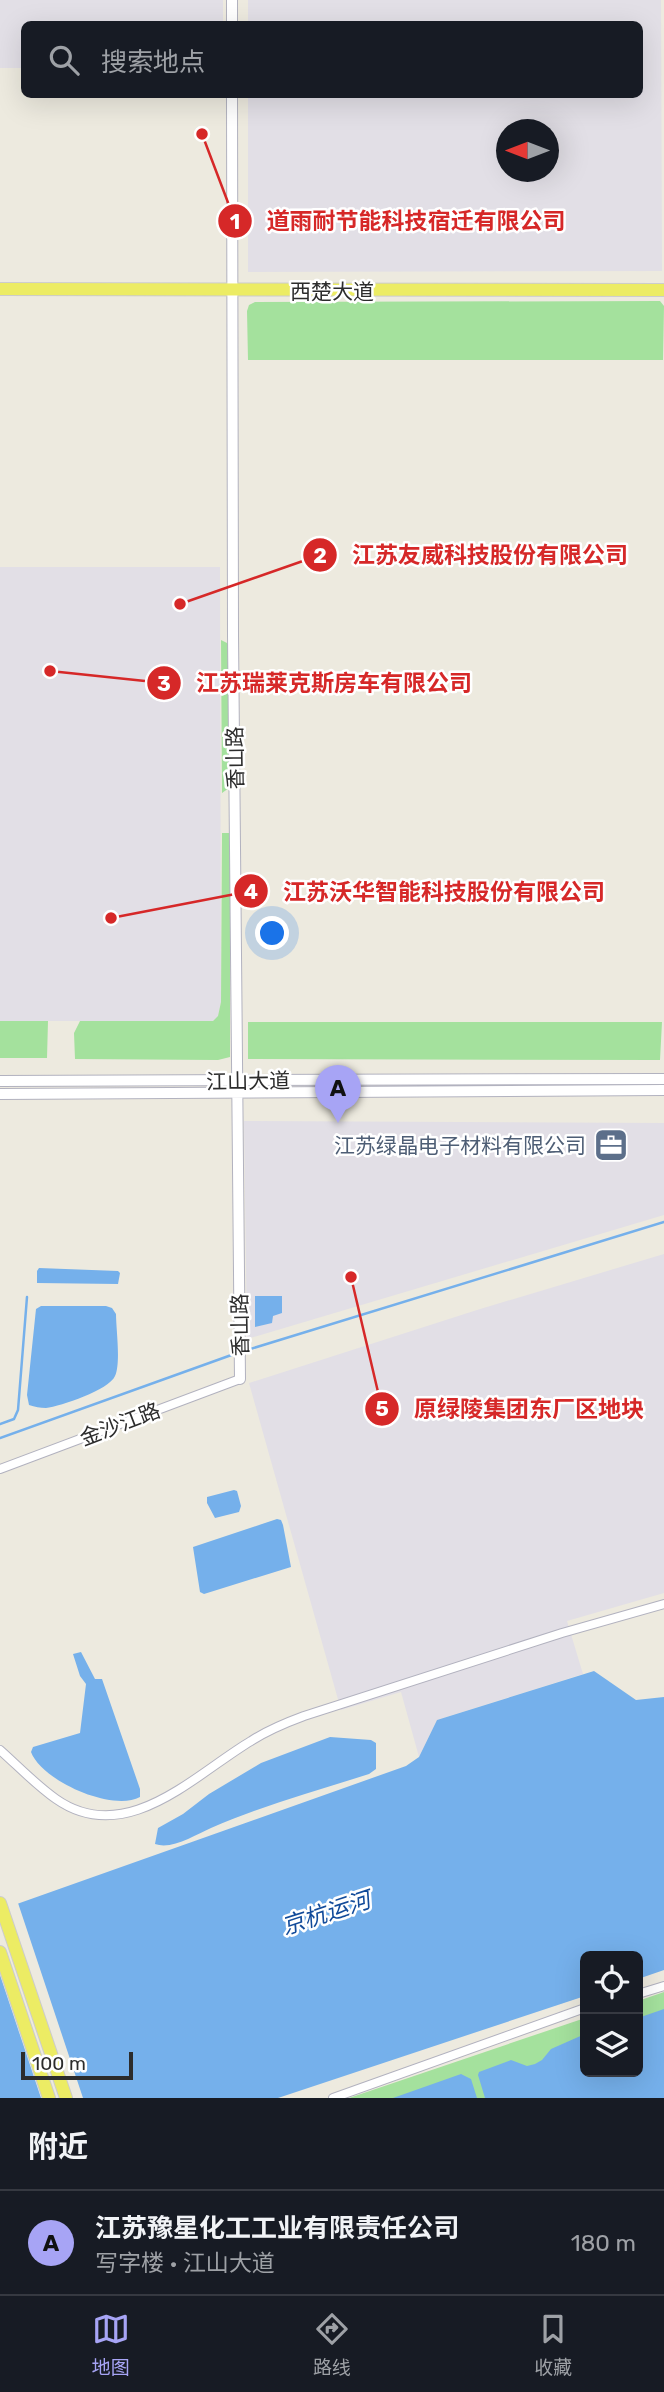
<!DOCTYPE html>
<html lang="zh">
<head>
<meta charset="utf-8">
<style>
	body { margin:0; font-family:Rubik,"Noto Sans SC",sans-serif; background:#20242c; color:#f1f3f6 }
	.controls { position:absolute; right:21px; bottom:21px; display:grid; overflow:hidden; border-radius:10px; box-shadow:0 7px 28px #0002 }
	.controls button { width:63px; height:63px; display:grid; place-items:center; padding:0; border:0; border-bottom:2px solid #363941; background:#171b24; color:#f1f3f6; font:35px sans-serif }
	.compass { position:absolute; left:496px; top:119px; width:63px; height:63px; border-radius:50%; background:#171b24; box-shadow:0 7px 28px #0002; rotate:270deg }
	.scale { position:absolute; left:21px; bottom:18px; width:112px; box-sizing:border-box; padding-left:7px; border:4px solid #2c2c2c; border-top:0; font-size:19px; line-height:24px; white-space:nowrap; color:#2c2c2c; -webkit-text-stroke:5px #fff; paint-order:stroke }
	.you { position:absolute; left:273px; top:934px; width:24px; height:24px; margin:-18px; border:5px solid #fff; border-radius:50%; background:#1a73e8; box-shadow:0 0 0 10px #1a73e833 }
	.badge { display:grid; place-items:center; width:46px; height:46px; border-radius:50%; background:#a7a4f5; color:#111; font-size:23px; font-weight:700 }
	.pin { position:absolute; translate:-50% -58px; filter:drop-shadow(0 2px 4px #0008) }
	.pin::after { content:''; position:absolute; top:37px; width:24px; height:21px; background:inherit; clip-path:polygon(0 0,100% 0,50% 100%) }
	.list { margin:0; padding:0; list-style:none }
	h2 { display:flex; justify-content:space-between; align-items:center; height:91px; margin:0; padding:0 28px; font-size:30px }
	h2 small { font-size:23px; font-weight:400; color:#9ea1a6 }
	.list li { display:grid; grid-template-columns:46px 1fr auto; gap:21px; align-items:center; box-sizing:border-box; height:105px; padding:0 28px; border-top:2px solid #363941 }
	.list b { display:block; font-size:26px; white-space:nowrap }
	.list p { margin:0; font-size:23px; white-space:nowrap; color:#9ea1a6 }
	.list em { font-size:23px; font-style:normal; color:#9ea1a6 }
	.icon { flex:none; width:38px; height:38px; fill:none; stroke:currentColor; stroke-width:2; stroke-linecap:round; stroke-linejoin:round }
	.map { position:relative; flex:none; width:664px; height:2098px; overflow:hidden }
	.search { position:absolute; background:#171b24; box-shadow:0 7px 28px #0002; left:21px; right:21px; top:21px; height:77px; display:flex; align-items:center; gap:18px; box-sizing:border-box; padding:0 24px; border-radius:10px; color:#9ea1a6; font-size:26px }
	.sheet { height:196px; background:#171b24 }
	nav { display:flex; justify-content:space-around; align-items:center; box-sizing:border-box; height:98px; border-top:2px solid #363941; background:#171b24; font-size:19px; color:#9ea1a6 }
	nav a { display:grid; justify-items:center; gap:4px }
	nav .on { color:#a7a4f5 }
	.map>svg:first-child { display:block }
</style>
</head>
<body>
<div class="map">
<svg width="664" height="2098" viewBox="0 0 664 2098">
	<rect width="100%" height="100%" fill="#edeadf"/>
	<path fill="#e2dfe6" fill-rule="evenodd" d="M0 0H223V24H24V68H0Z
		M248 0H661L662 271 248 272V95L640 94V24H248ZM506 130H548V172H506Z
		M0 567H220L221 1002 218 1017 213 1021H0Z
		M244 1121 664 1123V1215L247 1339Z
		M664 1254V1593L567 1621 583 1674 437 1720 419 1757 401 1692 341 1710 249 1383 477 1310Z"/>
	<path fill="#a4e19d" d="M660 301 664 306 663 360H248L247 311 249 305 255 302Z
		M221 640 229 644V788L222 793Z
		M222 833H230V1057L218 1060 75 1059 74 1033 80 1021H213L218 1016 221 1002Z
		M0 1021H48L47 1058H0Z
		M248 1022H662L660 1060 248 1059Z
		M664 1992V2098H349L585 2018V2072H638V2001Z"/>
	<path fill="#75b0eb" d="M39 1268 118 1271 120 1273 118 1284 37 1283V1271Z
		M255 1296H282V1313L273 1316 272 1323 255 1327Z
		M41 1306H106L112 1308 116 1314C116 1329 121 1363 115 1376 109 1390 61 1406 46 1408 40 1408 35 1407 29 1405L27 1395 36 1309Z
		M234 1490 237 1491 241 1506 239 1512 215 1518 207 1503V1497Z
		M277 1519 281 1520 283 1525 291 1567 204 1594 200 1592 193 1547Z
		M81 1652 95 1679H102L140 1789V1797C112 1812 42 1781 31 1752L33 1747 80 1733 86 1684 80 1676 73 1654Z
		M594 1671 636 1700 664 1697V1970L638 1979V1956H585V1996L278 2098H0V1910L406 1766 419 1757 437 1720Z
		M330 1737 371 1740 376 1743V1769L369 1774C316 1791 261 1806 211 1828 195 1835 172 1850 155 1844L158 1828 183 1814 209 1794 261 1763Z
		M664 2009V2098H485L478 2075 479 2072 511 2060 527 2066 535 2064 542 2060 551 2049 585 2034V2072H638V2018Z
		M461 2074 471 2079 477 2098H393Z"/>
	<path fill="#edeadf" d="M17 1900 83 2098H41L0 1975V1906Z"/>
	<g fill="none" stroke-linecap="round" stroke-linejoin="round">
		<path stroke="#75b0eb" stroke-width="2.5" d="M244 1351 664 1222
			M0 1424 14 1419 18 1410 27 1297
			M0 1438 237 1353"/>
		<g stroke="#b2b2bf" stroke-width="10">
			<path id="street" d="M0 1469 240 1379
				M0 1750C18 1766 36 1785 56 1799 126 1848 194 1775 251 1741 268 1730 285 1723 304 1716L562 1633 664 1604
				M638 1994 664 1986
				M333 2098 585 2008"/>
		</g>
		<g stroke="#b2b2bf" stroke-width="12">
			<path id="secondary" d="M232 24V0
				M232 94 233 635 240 1379
				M0 1081C221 1081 443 1078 664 1079
				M0 1094 664 1090"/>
		</g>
		<g stroke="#ccc" stroke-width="14">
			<path id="primary" d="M0 289 664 290
				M0 1903 66 2098
				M0 1952 49 2098"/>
		</g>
		<use href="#street" stroke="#fff" stroke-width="8"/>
		<use href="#secondary" stroke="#fff" stroke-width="10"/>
		<use href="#primary" stroke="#ecec64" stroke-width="12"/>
	</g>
	<defs>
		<g id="office-square" transform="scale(1.75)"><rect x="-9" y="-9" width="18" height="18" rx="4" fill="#5c6f8a" stroke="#fff"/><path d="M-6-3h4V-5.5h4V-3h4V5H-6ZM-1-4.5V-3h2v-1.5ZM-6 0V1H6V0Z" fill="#fff"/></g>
	</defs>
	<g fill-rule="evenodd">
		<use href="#office-square" x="611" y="1145"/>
	</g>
	<g text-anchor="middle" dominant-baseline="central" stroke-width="5" stroke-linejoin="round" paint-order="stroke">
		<g font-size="21" fill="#2c2c2c" stroke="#fff">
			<text x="332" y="291">西楚大道</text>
			<text transform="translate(235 758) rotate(-91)">香山路</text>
			<text transform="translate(248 1081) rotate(-1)">江山大道</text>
			<text transform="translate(240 1325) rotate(-91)">香山路</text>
			<text transform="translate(120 1424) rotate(-21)">金沙江路</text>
		</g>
		<g font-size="21" fill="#4e5e75" stroke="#fff" text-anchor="end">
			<text x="586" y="1145">江苏绿晶电子材料有限公司</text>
		</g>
		<g font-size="23" font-style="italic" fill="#124b9a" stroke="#fff">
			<text transform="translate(326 1913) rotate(-18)">京杭运河</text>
		</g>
	</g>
	<path fill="none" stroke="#d62828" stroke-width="2.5" d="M202 134L235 221M180 604L320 555M50 671L164 683M111 918L251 891M351 1277L382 1409"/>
	<g fill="#d62828" stroke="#fff" stroke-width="2.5">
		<circle cx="202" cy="134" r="7"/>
		<circle cx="180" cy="604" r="7"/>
		<circle cx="50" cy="671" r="7"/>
		<circle cx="111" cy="918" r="7"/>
		<circle cx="351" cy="1277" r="7"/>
		<circle cx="235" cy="221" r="18"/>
		<circle cx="320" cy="555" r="18"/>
		<circle cx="164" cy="683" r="18"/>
		<circle cx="251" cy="891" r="18"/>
		<circle cx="382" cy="1409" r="18"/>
	</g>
	<g font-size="21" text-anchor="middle" font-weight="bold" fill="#fff">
		<text x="235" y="229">1</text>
		<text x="320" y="563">2</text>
		<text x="164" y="691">3</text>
		<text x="251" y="899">4</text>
		<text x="382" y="1416">5</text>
	</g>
	<g font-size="23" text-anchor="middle" font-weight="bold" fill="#d62828" stroke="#fff" stroke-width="5" stroke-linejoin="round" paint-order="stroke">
		<text x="416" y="229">道雨耐节能科技宿迁有限公司</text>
		<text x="490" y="563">江苏友威科技股份有限公司</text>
		<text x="334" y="691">江苏瑞莱克斯房车有限公司</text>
		<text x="444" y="900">江苏沃华智能科技股份有限公司</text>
		<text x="529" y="1417">原绿陵集团东厂区地块</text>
	</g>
</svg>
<div class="controls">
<button><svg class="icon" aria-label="locate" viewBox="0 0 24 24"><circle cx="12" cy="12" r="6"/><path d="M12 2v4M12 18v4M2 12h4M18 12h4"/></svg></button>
<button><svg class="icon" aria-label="layers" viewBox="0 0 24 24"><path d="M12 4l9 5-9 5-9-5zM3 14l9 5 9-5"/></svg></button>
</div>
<svg class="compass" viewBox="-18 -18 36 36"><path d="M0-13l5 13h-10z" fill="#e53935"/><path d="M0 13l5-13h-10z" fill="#9ea1a6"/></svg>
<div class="scale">100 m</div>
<div class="you"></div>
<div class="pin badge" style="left:338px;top:1123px">A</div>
<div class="search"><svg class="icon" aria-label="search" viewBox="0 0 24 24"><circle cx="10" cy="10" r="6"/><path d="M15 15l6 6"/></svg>搜索地点</div>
</div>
<section class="sheet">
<h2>附近<small></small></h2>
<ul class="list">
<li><span class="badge">A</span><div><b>江苏豫星化工工业有限责任公司</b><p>写字楼 · 江山大道</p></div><em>180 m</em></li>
</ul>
</section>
<nav>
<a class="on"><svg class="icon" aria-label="map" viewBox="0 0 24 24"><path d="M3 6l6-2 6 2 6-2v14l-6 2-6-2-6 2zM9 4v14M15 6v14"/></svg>地图</a>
<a><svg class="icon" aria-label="directions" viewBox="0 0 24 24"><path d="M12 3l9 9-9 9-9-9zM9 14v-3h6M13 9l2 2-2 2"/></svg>路线</a>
<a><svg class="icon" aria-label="saved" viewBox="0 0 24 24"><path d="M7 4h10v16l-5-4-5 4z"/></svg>收藏</a>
</nav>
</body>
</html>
